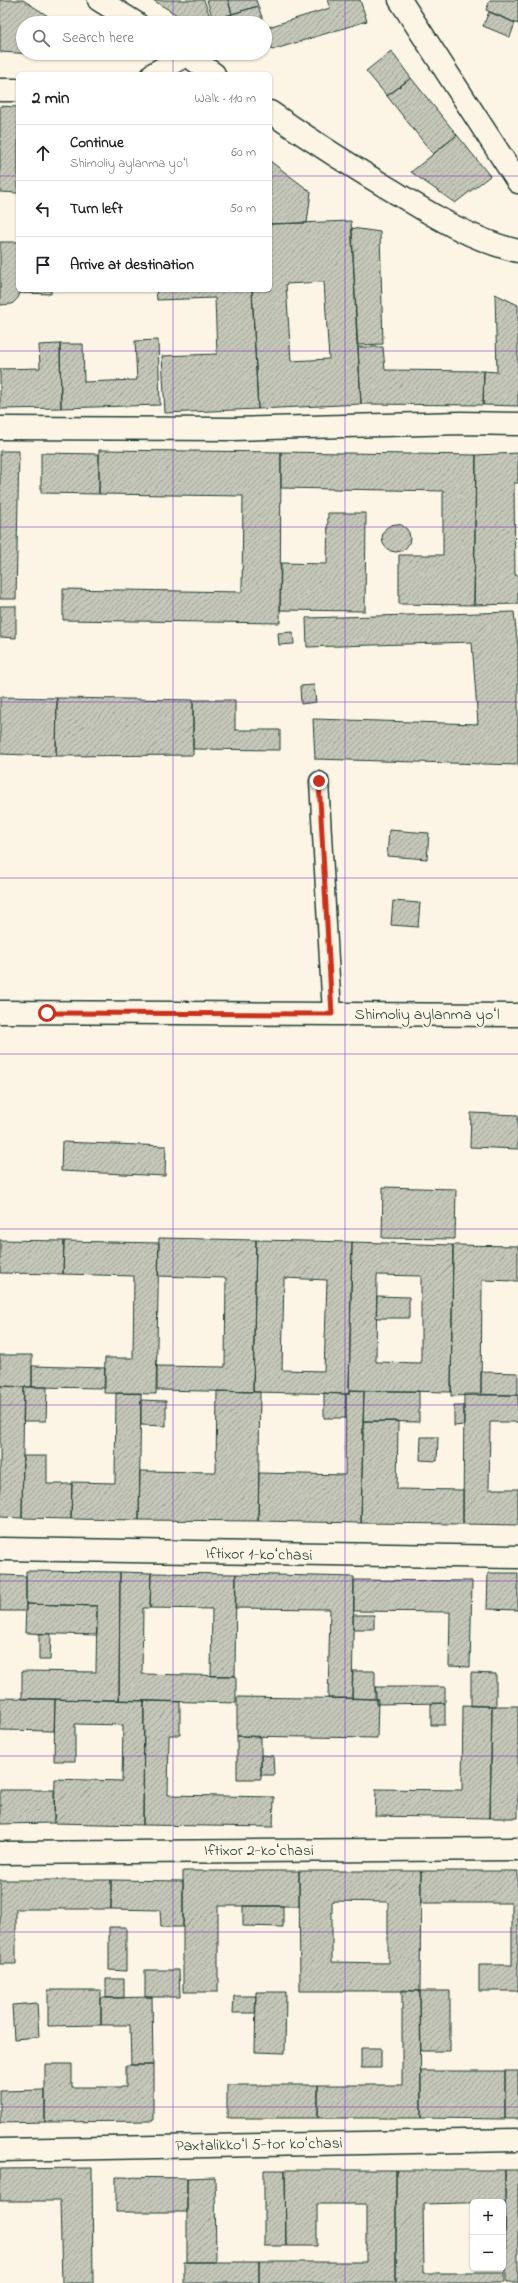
<!DOCTYPE html>
<html lang="en">
<head>
<meta charset="utf-8">
<style>
	body { margin:0; font-family:"Indie Flower",sans-serif; background:#f6f6f6; color:#202124 }
	.controls { position:absolute; right:12px; bottom:12px; display:grid; overflow:hidden; border-radius:6px; box-shadow:0 1px 3px #0004 }
	.controls button { width:36px; height:36px; display:grid; place-items:center; padding:0; border:0; border-bottom:1px solid #e0e0e0; background:#fff; color:#202124; font:20px sans-serif }
	.stop { position:absolute; width:12px; height:12px; margin:-9px; border:3px solid #c8321e; border-radius:50%; background:#fff }
	.stop.end { background:#c8321e; border-color:#fff; box-shadow:0 1px 4px #0008 }
	.list { margin:0; padding:0; list-style:none }
	h2 { display:flex; justify-content:space-between; align-items:center; height:52px; margin:0; padding:0 16px; font-size:17px }
	h2 small { font-size:13px; font-weight:400; color:#757577 }
	.list li { display:grid; grid-template-columns:26px 1fr auto; gap:12px; align-items:center; box-sizing:border-box; height:56px; padding:0 16px; border-top:1px solid #e0e0e0 }
	.list b { display:block; font-size:15px; white-space:nowrap }
	.list p { margin:0; font-size:13px; white-space:nowrap; color:#757577 }
	.list em { font-size:13px; font-style:normal; color:#757577 }
	.icon { flex:none; width:22px; height:22px; fill:none; stroke:currentColor; stroke-width:2; stroke-linecap:round; stroke-linejoin:round }
	.map { position:relative; flex:none; width:518px; height:2283px; overflow:hidden }
	.search { position:absolute; background:#fff; box-shadow:0 1px 3px #0004; left:16px; top:16px; width:256px; height:44px; display:flex; align-items:center; gap:10px; box-sizing:border-box; padding:0 14px; border-radius:22px; color:#757577; font-size:15px }
	.panel { position:absolute; background:#fff; box-shadow:0 1px 3px #0004; left:16px; top:72px; width:256px; height:220px; border-radius:6px }
	.map>svg:first-child { display:block }
</style>
</head>
<body>
<div class="map">
<svg width="518" height="2283" viewBox="0 0 518 2283">
	<defs>
		<pattern id="building-hatch" width="6" height="6" patternUnits="userSpaceOnUse"><rect width="6" height="6" fill="#c5c7b9"/><path d="M-1 1l2-2M0 6l6-6M5 7l2-2" fill="none" stroke="#9fa397"/></pattern>
	</defs>
	<rect width="100%" height="100%" fill="#fcf5e5"/>
	<filter id="ink" filterUnits="userSpaceOnUse"><feTurbulence type="fractalNoise" baseFrequency=".025" numOctaves="2"/><feDisplacementMap in="SourceGraphic" scale="8" xChannelSelector="R" yChannelSelector="G"/><feConvolveMatrix kernelMatrix="1 2 1 2 8 2 1 2 1" color-interpolation-filters="sRGB"/></filter>
	<g filter="url(#ink)">
		<path fill="url(#building-hatch)" stroke="#1f3d34" fill-rule="evenodd" d="M0 0H23L48 16 49 23H23V53H50V55L0 52Z
			M153 0H204L211 20 190 23Z
			M207 0H228L232 14 213 20Z
			M228 0H256L258 6 232 14Z
			M327 0H360L367 21 272 50 265 28 330 8Z
			M490 0H518V24L486 10Z
			M258 6 264 23H214L213 20Z
			M489 12 515 23 510 37 483 26Z
			M265 28 270 45 265 47Z
			M391 51 411 78 387 96 366 71Z
			M411 78 457 135 433 154 387 96Z
			M0 106 18 107V193L0 192Z
			M457 135 490 176 455 203 411 172Z
			M270 161 311 192 307 223 270 224Z
			M351 221 361 404 258 409 252 290H270V224ZM324 282 329 359 291 361 286 284Z
			M352 228 380 232 383 344 357 345Z
			M0 242H18V290H51V294L20 293 18 298 12 304 0 305Z
			M156 290H252L258 409 165 413 162 356 217 354 215 298 157 300Z
			M495 294 518 305V406L483 405 484 371 497 372Z
			M158 340 160 405 61 408 60 344H83L84 382 137 380 135 341Z
			M60 344 61 408 0 409V369L40 368 39 345Z
			M358 347H383L385 370 484 371 483 405 361 404Z
			M99 450 281 452 280 623 63 620V589L242 592 243 496 99 494Z
			M0 451H19L16 599H0Z
			M281 452 476 455 474 605 399 604V555H443V491L281 488Z
			M41 453 99 454V494L41 493Z
			M518 453V483H514L515 575H518V604L474 605 476 455Z
			M328 513H366L365 611 280 610 281 563 327 564Z
			M382 538a14 14 0 1 1 28 0a14 14 0 1 1-28 0Z
			M0 606H16V638L0 637Z
			M514 612 518 647V765L315 759 313 719 478 724 472 642 307 647 306 618Z
			M293 632 294 644 279 645 278 633Z
			M314 685 316 702 301 704 300 686Z
			M0 697 57 698 56 756 0 754Z
			M57 698 193 700V755L56 756Z
			M193 700H235V730H280V750L193 749Z
			M389 830 429 833 427 859 387 856Z
			M393 901 420 903 418 927 391 925Z
			M471 1113 518 1115V1149L470 1147Z
			M62 1142 166 1146 165 1176 61 1171Z
			M383 1187 456 1189 455 1239 382 1238Z
			M159 1238 256 1240 253 1392 157 1390V1366L225 1367 226 1278 158 1276Z
			M0 1240 64 1241 63 1274 0 1273Z
			M256 1240 352 1242 349 1394 253 1392ZM284 1278 327 1280 324 1371 282 1370Z
			M64 1241 159 1243 156 1394 104 1393 105 1358H133L134 1276 63 1274Z
			M352 1242 453 1245 451 1392 349 1390ZM377 1275 421 1276V1363L376 1362Z
			M453 1245 518 1246V1281L482 1280 481 1395 451 1396Z
			M377 1296 409 1297V1318H376Z
			M0 1355H32V1387L0 1386Z
			M32 1366 105 1368V1388L32 1387Z
			M481 1372 518 1373V1395H481Z
			M0 1386 24 1387 22 1518 0 1517Z
			M24 1387H47L46 1421H23Z
			M349 1390 364 1391 361 1523 258 1521 259 1473 345 1475 346 1394H349Z
			M217 1391 260 1392 258 1521 139 1520 140 1471 216 1472Z
			M364 1391H419V1422L363 1421Z
			M116 1393H141L139 1520 71 1519 72 1482 115 1483Z
			M324 1393 346 1394V1418H324Z
			M464 1394 518 1395V1422H490L489 1489H518V1525L463 1524Z
			M141 1400 166 1401V1426L141 1425Z
			M454 1406H464V1425L454 1426Z
			M363 1421H398L397 1489 463 1490V1524L361 1523Z
			M421 1437H438L437 1461 420 1460Z
			M23 1456H47V1484H72L71 1519 22 1518Z
			M26 1571 120 1572 119 1700 22 1699V1671L96 1672 97 1606 26 1604Z
			M120 1572 151 1573 150 1608H143L142 1674 236 1676V1703L119 1700Z
			M151 1573 236 1574 235 1676H211L212 1609 150 1608Z
			M488 1573H518V1610L487 1609Z
			M236 1574 354 1577 352 1698H328L330 1609 235 1608Z
			M0 1575 26 1576V1611H0Z
			M354 1580 472 1581 470 1667 449 1666 450 1612 354 1611Z
			M26 1604 97 1606V1635L25 1633Z
			M353 1615H374V1629H353Z
			M39 1634H51L50 1660H39Z
			M353 1671H375V1699L352 1698Z
			M471 1673 496 1674V1706H471Z
			M375 1687H445V1703L377 1704Z
			M237 1697 378 1699 377 1738 237 1736Z
			M0 1698 55 1699 54 1731 0 1730Z
			M55 1699 144 1701 143 1825 54 1823 55 1779 122 1781 123 1725 75 1724V1761H54Z
			M144 1701 180 1702V1735H169L168 1795 274 1797 273 1827 143 1825Z
			M445 1703V1725H431V1704Z
			M463 1705 492 1706 490 1818 375 1816 376 1789 462 1790Z
			M492 1706H518V1818H490Z
			M237 1736 261 1737V1779H237Z
			M261 1755 273 1756 274 1775H261Z
			M0 1790H54V1823L0 1824Z
			M183 1871H299V1906H218V1992H183Z
			M299 1871H421L420 1991H300ZM332 1901 388 1902V1963L332 1962Z
			M421 1871H518V1991H479V1965H512V1903H421Z
			M0 1880H111V1909H16V1964H0Z
			M111 1880 183 1881V1927H161L160 1910 111 1909Z
			M243 1906H283V1927L243 1926Z
			M109 1927H126V1971L109 1970Z
			M145 1970H179L180 1997H145Z
			M106 1979H124V1998H106Z
			M48 1990H101V2025L48 2026Z
			M402 1990 420 1991 421 2118H318V2085H402Z
			M420 1991H450V2051H421Z
			M256 1992H286L285 2053 255 2052Z
			M234 1996H256L255 2013H233Z
			M152 1997 153 2065H131L130 2025H101V1998Z
			M37 2003 39 2037 14 2039 12 2005Z
			M361 2048H381V2068H361Z
			M45 2064H72V2087H126V2065H153V2121L45 2122Z
			M421 2071H505V2119L421 2118Z
			M505 2071H518V2119H505Z
			M227 2085H318V2118H227Z
			M45 2090V2122L0 2123V2091Z
			M92 2168 93 2283H62L60 2201H0V2169Z
			M264 2170H285L286 2246H264Z
			M285 2170H396V2283H259V2262H366V2204H317V2246H286Z
			M396 2170H505V2230H503V2202L423 2204 424 2273H504V2283H396Z
			M505 2170H518V2283H506Z
			M116 2177 187 2178V2212H116Z
			M215 2177 216 2262H187V2178Z
			M184 2262H259V2283H184Z"/>
		<g fill="none" stroke-linecap="round" stroke-linejoin="round">
			<g stroke="#1f3d34" stroke-width="21">
				<path id="service" d="M319 781 332 1014"/>
			</g>
			<g stroke="#1f3d34" stroke-width="25">
				<path id="minor" d="M99 0 136 23
					M400 0 518 182
					M184 53 214 74
					M153 74 186 55
					M0 90H18
					M270 112C312 141 354 168 398 194 435 217 475 241 518 251
					M0 428 233 429 461 423 518 424
					M0 1549 518 1557
					M0 1853 518 1849
					M0 2150 518 2140"/>
			</g>
			<g stroke="#1f3d34" stroke-width="25">
				<path id="primary" d="M0 1012 518 1015"/>
			</g>
			<use href="#service" stroke="#fcf5e5" stroke-width="18"/>
			<use href="#minor" stroke="#fcf5e5" stroke-width="22"/>
			<use href="#primary" stroke="#fcf5e5" stroke-width="22"/>
		</g>
	</g>
	<g fill="none" stroke-linecap="round" stroke-linejoin="round" filter="url(#ink)">
		<path stroke="#c8321e" stroke-width="5" d="M47 1013 332 1014 319 781"/>
	</g>
	<path fill="none" stroke="#7b2cbf" stroke-width="1" stroke-opacity="0.55" d="M173 0V23M345 0V2283M173 53V74M0 176H18M270 176H518M173 290V2283M0 351H518M0 527H518M0 702H518M0 878H518M0 1054H518M0 1229H518M0 1405H518M0 1581H518M0 1756H518M0 1932H518M0 2107H518"/>
	<g text-anchor="middle" dominant-baseline="central" stroke-width="3.5" stroke-linejoin="round" paint-order="stroke">
		<g font-size="16" fill="#1f3d34" stroke="#fcf5e5">
			<text x="427" y="1015">Shimoliy aylanma yoʻl</text>
			<text transform="translate(259 1555) rotate(1)">Iftixor 1-koʻchasi</text>
			<text x="259" y="1851">Iftixor 2-koʻchasi</text>
			<text transform="translate(259 2145) rotate(-1)">Paxtalikkoʻl 5-tor koʻchasi</text>
		</g>
	</g>
</svg>
<div class="controls">
<button>+</button>
<button>−</button>
</div>
<div class="stop" style="left:47px;top:1013px"></div>
<div class="stop end" style="left:319px;top:781px"></div>
<div class="search"><svg class="icon" aria-label="search" viewBox="0 0 24 24"><circle cx="10" cy="10" r="6"/><path d="M15 15l6 6"/></svg>Search here</div>
<section class="panel">
<h2>2 min<small>Walk · 110 m</small></h2>
<ul class="list">
<li><svg class="icon" aria-label="ahead" viewBox="0 0 24 24"><path d="M12 20V5M6 11l6-6 6 6"/></svg><div><b>Continue</b><p>Shimoliy aylanma yoʻl</p></div><em>60 m</em></li>
<li><svg class="icon" aria-label="left" viewBox="0 0 24 24"><path d="M17 20v-9H6M10 6l-5 5 5 5"/></svg><div><b>Turn left</b></div><em>50 m</em></li>
<li><svg class="icon" aria-label="arrive" viewBox="0 0 24 24"><path d="M6 21V4h12l-3 4 3 4H6"/></svg><div><b>Arrive at destination</b></div></li>
</ul>
</section>
</div>
</body>
</html>
